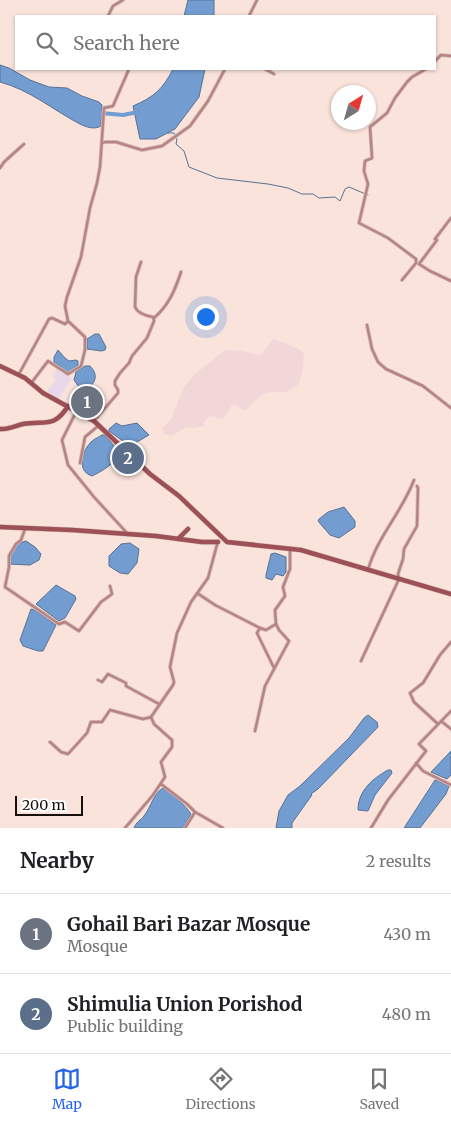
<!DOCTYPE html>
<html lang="en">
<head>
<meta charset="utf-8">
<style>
	body { margin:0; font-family:Merriweather,serif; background:#f2f2f2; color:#202124 }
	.compass { position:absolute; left:331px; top:85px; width:45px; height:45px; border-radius:50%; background:#fff; box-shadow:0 1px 4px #0004; rotate:37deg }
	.scale { position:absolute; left:15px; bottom:12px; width:68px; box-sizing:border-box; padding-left:5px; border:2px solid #160f0c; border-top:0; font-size:14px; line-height:18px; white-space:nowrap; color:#160f0c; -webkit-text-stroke:4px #fff; paint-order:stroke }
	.you { position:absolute; left:205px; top:316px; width:18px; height:18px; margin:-12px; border:4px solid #fff; border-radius:50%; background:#1a73e8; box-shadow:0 0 0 8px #1a73e833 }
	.badge { display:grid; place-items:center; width:32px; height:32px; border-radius:50%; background:#2563eb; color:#fff; font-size:16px; font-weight:700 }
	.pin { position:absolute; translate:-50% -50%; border:2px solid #fff; box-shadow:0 1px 5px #0006 }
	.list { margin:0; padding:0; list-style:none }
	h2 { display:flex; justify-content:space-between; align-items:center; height:65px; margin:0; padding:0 20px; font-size:21px }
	h2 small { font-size:16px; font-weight:400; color:#757577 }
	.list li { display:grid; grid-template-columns:32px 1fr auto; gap:15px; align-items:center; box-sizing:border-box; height:80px; padding:0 20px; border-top:1px solid #e0e0e0 }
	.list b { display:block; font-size:19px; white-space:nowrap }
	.list p { margin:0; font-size:16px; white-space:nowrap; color:#757577 }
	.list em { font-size:16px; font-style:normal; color:#757577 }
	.icon { flex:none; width:28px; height:28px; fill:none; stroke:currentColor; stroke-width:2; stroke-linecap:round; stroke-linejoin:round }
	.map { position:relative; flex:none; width:451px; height:828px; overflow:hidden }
	.search { position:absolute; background:#fff; box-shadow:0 1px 4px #0004; left:15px; right:15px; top:15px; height:55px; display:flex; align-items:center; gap:12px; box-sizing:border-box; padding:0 18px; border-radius:0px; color:#757577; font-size:19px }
	.sheet { height:225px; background:#fff }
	nav { display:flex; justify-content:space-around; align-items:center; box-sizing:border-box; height:70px; border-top:1px solid #e0e0e0; background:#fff; font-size:14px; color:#757577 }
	nav a { display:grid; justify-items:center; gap:2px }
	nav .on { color:#2563eb }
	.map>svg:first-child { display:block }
</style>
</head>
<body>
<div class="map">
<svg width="451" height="828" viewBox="0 0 451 828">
	<rect width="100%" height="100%" fill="#f9e3da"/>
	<path fill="#f2d7d9" d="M274 339 294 347 302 351 304 355 303 370 298 385 286 392H270L262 395 252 403 247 410H243L236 405H232L223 419 210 416 207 418 203 426 194 428 186 427 172 436 165 434 162 429 171 419 184 387 194 375 220 354 226 350 242 351 259 355 263 353 270 342Z"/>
	<path fill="#e9d8ea" d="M57 369 72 378 58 400 47 391 56 379 52 376Z"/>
	<path fill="#739cd0" stroke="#577295" d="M188 0H214V16H184Z
		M0 65 9 68 30 80 49 87 67 88 82 96 99 102 102 105 101 126C94 130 86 127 80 124 53 110 30 90 0 82Z
		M173 69H205L199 97 175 129 156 139H140L133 106C154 97 163 89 173 69Z
		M95 334H99L106 347 105 350 101 351 87 349V339Z
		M58 350 65 358 69 361 76 360 78 361V365L70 372 66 371 54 362V357Z
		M85 366H90C98 374 97 383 86 389L79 387 74 380 76 372Z
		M116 423 122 426 137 423 149 435 137 442 127 444 109 431V429Z
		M102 435H105L120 453C117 462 101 472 92 476 76 471 82 451 91 442 94 439 99 437 102 435Z
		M344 507 355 521V527L339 538 330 535 318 521 319 519 328 512Z
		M26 541 35 547 41 554 39 560 30 565 9 564 10 556 16 544Z
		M130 543 139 549 137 563 128 574 120 573 109 566V556L121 544Z
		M275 553 286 557V572L283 576 276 574 272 580 266 578V575L271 554Z
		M56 585 75 596 76 599 65 618 59 621 36 604Z
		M31 609 35 610 56 625 43 651H38L23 646 20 640Z
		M368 715 377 722 378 727 318 789 311 794 312 795 292 823V828H276L279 811 288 795 300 786 349 738 364 718Z
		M451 751V775L447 779 431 772Z
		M388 770H391L392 773 375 795 368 811 358 810C358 791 372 779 388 770Z
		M435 780 439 781 449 786 446 794 420 828H404Z
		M163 788C171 792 186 806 191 814L183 828H134C136 822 141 820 144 816 151 807 153 794 163 788Z"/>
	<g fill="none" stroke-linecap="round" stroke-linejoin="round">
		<path stroke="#577295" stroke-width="1" d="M168 133H174L177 139 176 144 184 151 189 167 217 178 268 184 288 188 302 194H313L319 198 335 197 340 201 345 189 349 187 368 195"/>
		<path stroke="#739cd0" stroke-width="4" d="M101 113 123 115 138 112"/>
		<g stroke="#d5c1b9" stroke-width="4">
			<path id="street" d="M108 16 113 6 123 0
				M249 16 257 0
				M435 61 441 55 451 56
				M265 69 274 74
				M103 143 105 142H116L142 150 162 146 190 126 208 101 225 69
				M0 168 4 162 24 144
				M419 264 437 240 435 239 451 218
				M419 264 430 271 451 281
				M402 280 416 263V259L388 238 359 223 368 184 364 171 365 161 372 158 370 127 387 113 395 98 407 82 412 77 426 69
				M154 318C169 305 175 290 181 272
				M367 325 372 349 378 362 386 369 423 386 451 408
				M19 374 49 319 52 318 65 324 68 321
				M32 382 48 361 68 374 81 366 85 350V337L68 321 65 306 67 297 81 257 90 208 97 183 100 167 104 108 113 106 129 69
				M76 412 62 440 68 465 94 497 127 533
				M94 421 118 393V390L115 385V381L120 373 129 363 132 356 147 338 154 321 153 317C147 316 138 314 135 307L136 277 141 262
				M80 463 85 437 98 426
				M25 529 21 540 16 544 9 556V567L5 587 59 624 65 622 79 631 101 602 112 594 110 586
				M368 570C377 537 402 512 414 480
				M197 593 215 605 260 628 266 630 276 624
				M260 628 257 633 274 668
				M361 661 399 579 398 574 403 559 404 549 417 526 418 488 417 486
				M98 680 102 682 108 674 126 683V686L159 704
				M441 721 451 729
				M438 724 414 702 410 693 423 683 440 655 451 642
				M255 731 265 686 289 641 279 630 276 624 275 610 285 596 283 587 290 569V550
				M50 742 61 752 68 754 87 733 91 722H102L110 710 143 719 151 717
				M416 763 423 771 451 785
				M161 784 187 804 195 812
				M125 828 153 795 165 777 161 762 172 747V740L154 724 151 717 173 685 174 682 170 667 177 633 191 602 208 578 218 541
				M185 828 195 812 223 828
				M371 828 388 800 426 751 419 744 451 711"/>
		</g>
		<g stroke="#d5c1b9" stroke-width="5.5">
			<path id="secondary" d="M0 366 25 378 43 393 94 421 150 474 179 496 227 542 301 550 451 594
				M0 429C8 430 15 426 23 424 44 420 54 429 68 406
				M0 527 72 530 156 536 202 542H218
				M178 539 188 529"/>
		</g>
		<use href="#street" stroke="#b98385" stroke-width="2.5"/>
		<use href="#secondary" stroke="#9d5056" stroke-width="4.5"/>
	</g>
</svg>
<svg class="compass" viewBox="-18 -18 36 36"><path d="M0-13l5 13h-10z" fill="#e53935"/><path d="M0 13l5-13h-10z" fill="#757577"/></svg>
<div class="scale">200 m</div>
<div class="you"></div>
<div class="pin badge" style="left:87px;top:402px;background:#6b7280">1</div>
<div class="pin badge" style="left:128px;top:458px;background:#5c6f8a">2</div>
<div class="search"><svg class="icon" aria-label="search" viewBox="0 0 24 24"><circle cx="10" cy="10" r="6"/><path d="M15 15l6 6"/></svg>Search here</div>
</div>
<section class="sheet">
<h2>Nearby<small>2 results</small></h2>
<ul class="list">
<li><span class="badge" style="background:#6b7280">1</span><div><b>Gohail Bari Bazar Mosque</b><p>Mosque</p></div><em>430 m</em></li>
<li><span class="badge" style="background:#5c6f8a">2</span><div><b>Shimulia Union Porishod</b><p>Public building</p></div><em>480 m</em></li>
</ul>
</section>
<nav>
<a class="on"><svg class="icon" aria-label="map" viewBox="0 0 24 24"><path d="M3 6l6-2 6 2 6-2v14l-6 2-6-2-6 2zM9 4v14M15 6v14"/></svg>Map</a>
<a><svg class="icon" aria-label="directions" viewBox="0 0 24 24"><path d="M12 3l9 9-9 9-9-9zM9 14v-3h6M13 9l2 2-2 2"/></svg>Directions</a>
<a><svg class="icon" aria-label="saved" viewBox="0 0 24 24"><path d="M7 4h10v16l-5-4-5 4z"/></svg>Saved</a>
</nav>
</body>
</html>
